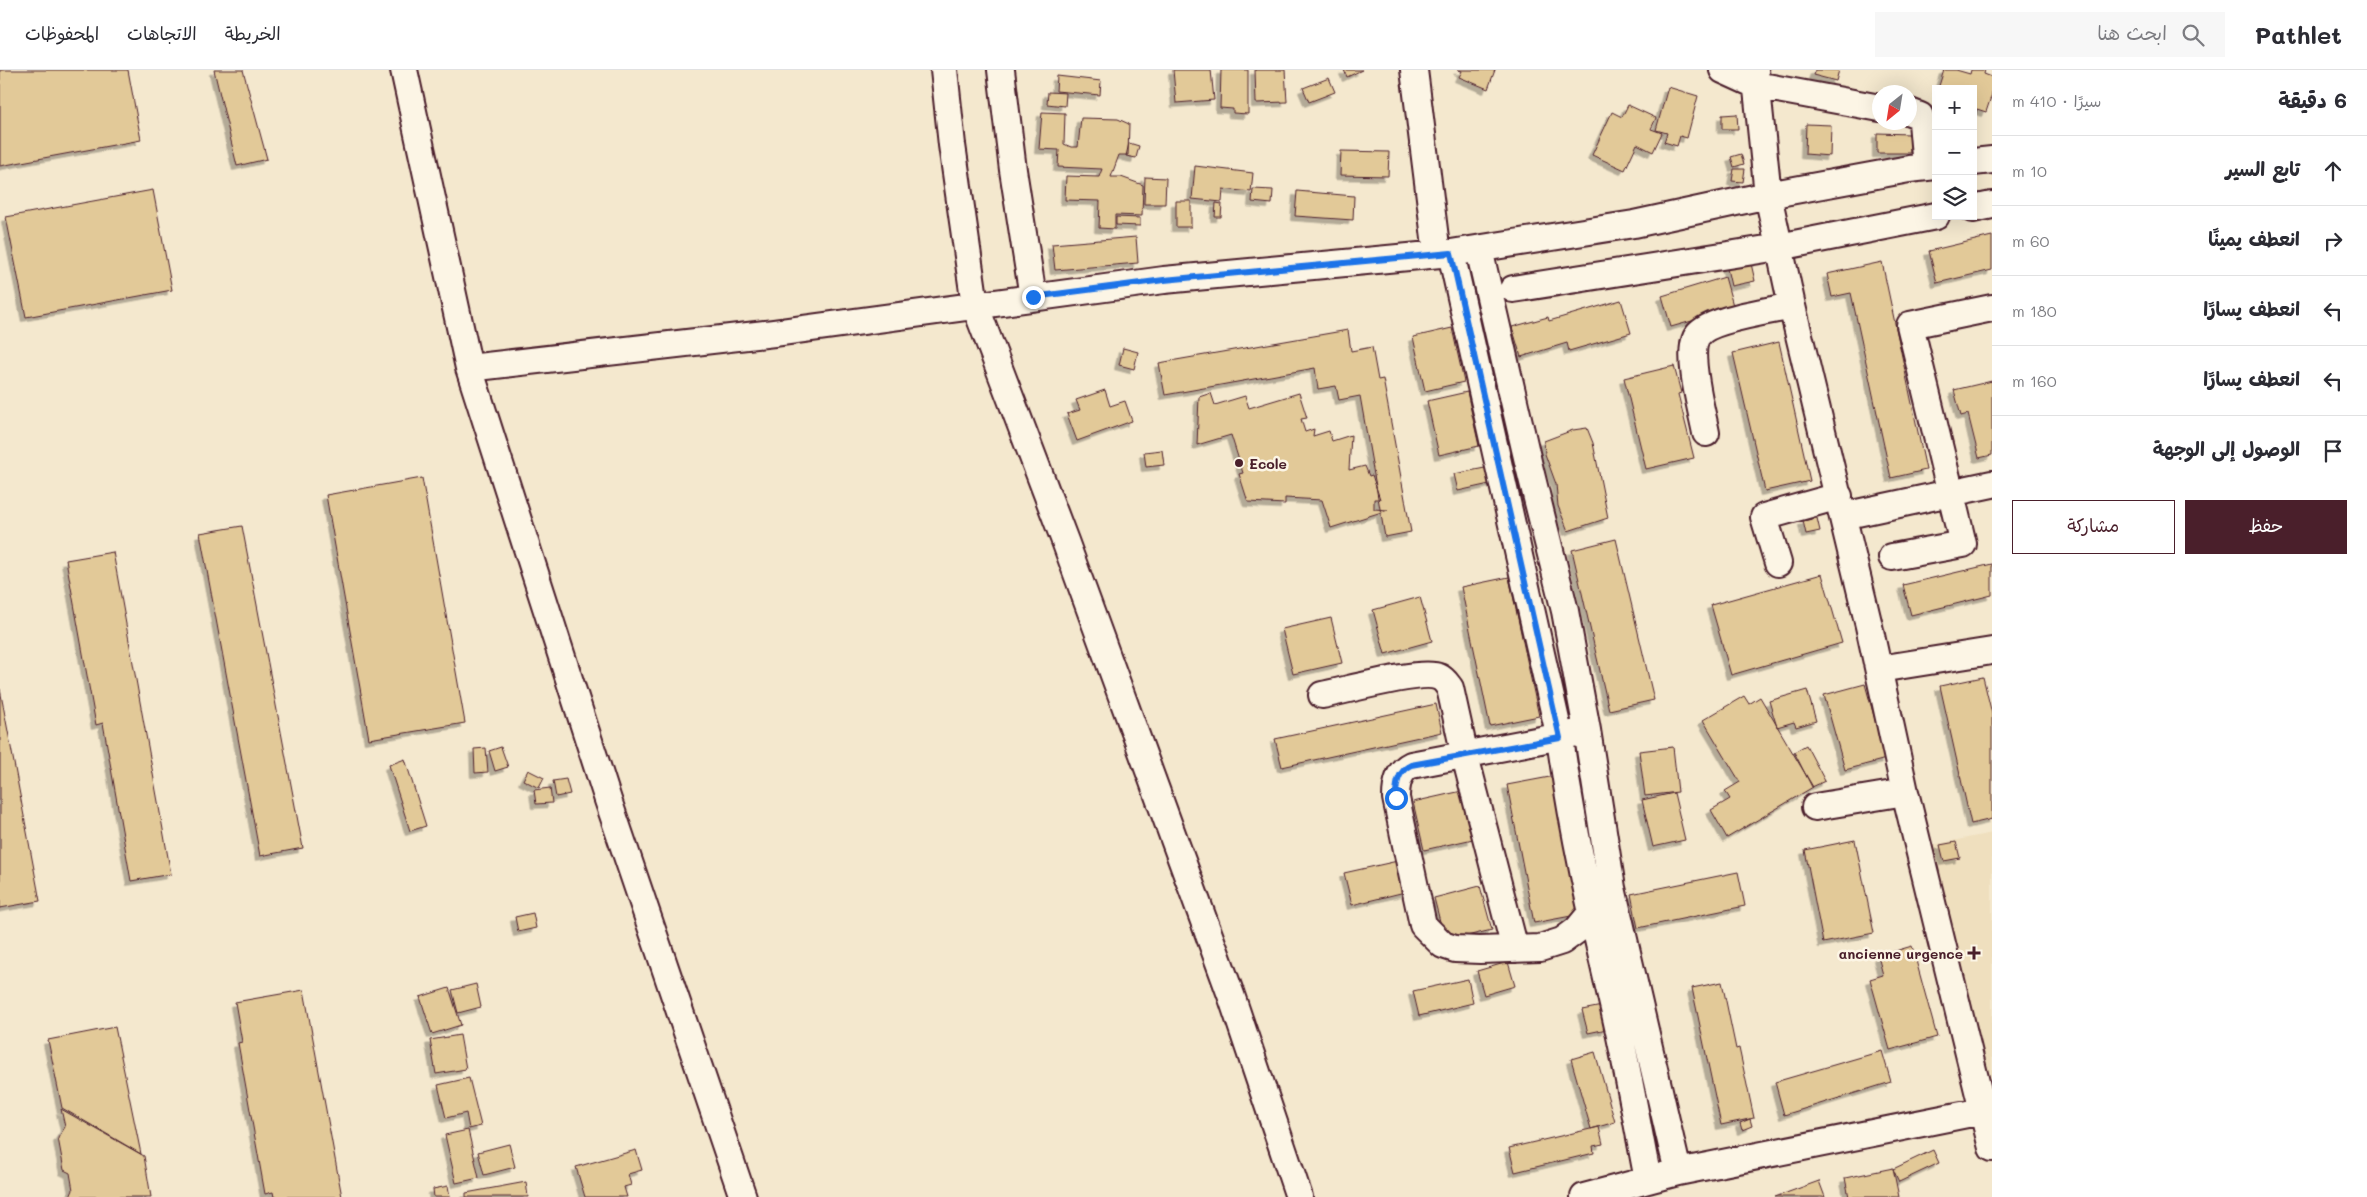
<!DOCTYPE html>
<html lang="ar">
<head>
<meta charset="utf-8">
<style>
	body { margin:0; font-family:Mali,"Playpen Sans Arabic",sans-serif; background:#f7f7f7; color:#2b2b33; direction:rtl }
	.controls { position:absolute; right:15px; top:15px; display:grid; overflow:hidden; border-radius:0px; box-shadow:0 5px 20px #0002 }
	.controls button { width:45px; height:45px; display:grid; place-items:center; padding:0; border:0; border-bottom:1px solid #e1e1e2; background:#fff; color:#2b2b33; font:25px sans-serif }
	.compass { position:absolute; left:1872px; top:15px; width:45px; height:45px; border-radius:50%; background:#fff; box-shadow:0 5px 20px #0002; rotate:210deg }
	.stop { position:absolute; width:15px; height:15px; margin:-11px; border:4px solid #1a73e8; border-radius:50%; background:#fff }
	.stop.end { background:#1a73e8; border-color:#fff; box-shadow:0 1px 5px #0008 }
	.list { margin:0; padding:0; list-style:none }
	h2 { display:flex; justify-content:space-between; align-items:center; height:65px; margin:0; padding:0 20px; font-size:21px }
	h2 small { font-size:16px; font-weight:400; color:#7c7c81 }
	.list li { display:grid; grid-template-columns:32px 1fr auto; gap:15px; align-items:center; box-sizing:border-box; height:70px; padding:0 20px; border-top:1px solid #e1e1e2 }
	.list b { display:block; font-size:19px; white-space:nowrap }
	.list em { font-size:16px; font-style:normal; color:#7c7c81 }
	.actions { display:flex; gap:10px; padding:15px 20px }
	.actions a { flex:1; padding:11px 0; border:1px solid #4a1f2b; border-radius:0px; text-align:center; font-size:18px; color:#4a1f2b }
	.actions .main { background:#4a1f2b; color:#fff }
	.icon { flex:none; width:28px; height:28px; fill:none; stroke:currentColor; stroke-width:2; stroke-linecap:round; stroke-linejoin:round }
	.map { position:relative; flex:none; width:1992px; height:1127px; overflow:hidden; direction:ltr }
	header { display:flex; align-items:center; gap:30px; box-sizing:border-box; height:70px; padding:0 25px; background:#fff; border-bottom:1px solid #e1e1e2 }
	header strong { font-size:24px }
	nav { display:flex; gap:28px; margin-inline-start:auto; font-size:18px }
	.search { width:350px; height:45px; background:#f7f7f7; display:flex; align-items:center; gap:12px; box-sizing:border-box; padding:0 18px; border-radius:0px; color:#7c7c81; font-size:19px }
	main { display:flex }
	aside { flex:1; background:#fff }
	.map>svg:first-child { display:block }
</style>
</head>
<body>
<header>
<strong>Pathlet</strong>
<div class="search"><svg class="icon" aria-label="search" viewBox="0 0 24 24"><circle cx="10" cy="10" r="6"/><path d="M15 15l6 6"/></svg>ابحث هنا</div>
<nav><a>الخريطة</a><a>الاتجاهات</a><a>المحفوظات</a></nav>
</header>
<main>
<aside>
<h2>6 دقيقة<small>سيرًا · 410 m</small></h2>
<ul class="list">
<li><svg class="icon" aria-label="ahead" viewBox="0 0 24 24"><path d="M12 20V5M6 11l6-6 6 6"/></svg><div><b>تابع السير</b></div><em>10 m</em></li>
<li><svg class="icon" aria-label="right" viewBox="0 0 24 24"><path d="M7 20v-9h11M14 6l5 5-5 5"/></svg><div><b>انعطف يمينًا</b></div><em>60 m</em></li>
<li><svg class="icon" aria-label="left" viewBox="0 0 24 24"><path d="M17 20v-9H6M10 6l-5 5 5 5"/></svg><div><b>انعطف يسارًا</b></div><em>180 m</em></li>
<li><svg class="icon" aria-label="left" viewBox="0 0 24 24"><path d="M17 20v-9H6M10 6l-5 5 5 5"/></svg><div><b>انعطف يسارًا</b></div><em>160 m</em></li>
<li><svg class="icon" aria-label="arrive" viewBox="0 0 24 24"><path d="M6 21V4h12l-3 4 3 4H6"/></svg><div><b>الوصول إلى الوجهة</b></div></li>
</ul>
<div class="actions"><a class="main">حفظ</a><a>مشاركة</a></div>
</aside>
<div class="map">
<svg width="1992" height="1127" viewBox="0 0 1992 1127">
	<defs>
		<filter id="shadow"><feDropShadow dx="-4.5" dy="4.5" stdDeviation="0" flood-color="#0004"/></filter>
	</defs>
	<rect width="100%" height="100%" fill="#f4e8ce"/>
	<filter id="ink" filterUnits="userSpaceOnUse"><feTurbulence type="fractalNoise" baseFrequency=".02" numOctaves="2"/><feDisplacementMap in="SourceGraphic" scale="10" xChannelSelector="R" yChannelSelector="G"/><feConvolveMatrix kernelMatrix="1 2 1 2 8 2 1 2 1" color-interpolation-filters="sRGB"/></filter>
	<g filter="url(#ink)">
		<path fill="#efdfbe" d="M1992 763V1006L1984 999 1980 990 1932 775Z"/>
		<path fill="#e2c998" stroke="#4a1f2b" filter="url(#shadow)" d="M0 0H128L141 70 0 96Z
			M214 0H243L267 89 237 96Z
			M1173 0H1211L1214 30 1176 33Z
			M1221 0H1248V44L1233 43V39L1220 38Z
			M1255 0H1285L1287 32 1256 33Z
			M1344 0H1362L1347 7Z
			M1458 0H1495L1488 19 1459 7 1462 1Z
			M1815 0H1839L1836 11 1813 5Z
			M1944 0H1956L1970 4 1971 0H1985L1984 4 1992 7V24L1986 42 1977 39 1973 51V19H1938Z
			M1057 6 1101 11 1100 25 1056 21Z
			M1329 8 1335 22 1309 32 1303 18Z
			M1668 17 1698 26 1687 68 1680 66 1677 76 1664 72 1667 63 1656 60Z
			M1048 22 1066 23 1065 36 1047 34Z
			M1628 35 1656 48 1651 59 1662 63 1653 82 1637 74 1625 100 1592 85 1612 42 1622 47Z
			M1042 42 1065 43 1064 74 1071 77H1078L1081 48 1118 49 1129 54 1128 85H1119L1111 107H1121L1143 115 1142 146 1115 145V159L1099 158 1100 131 1065 130 1066 106 1099 107 1102 99 1058 97 1059 80 1039 79Z
			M1737 44 1738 59H1722V45Z
			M1806 54 1831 55 1830 86 1805 84Z
			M1877 63 1910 64V83H1877Z
			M1129 73 1139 76 1136 88 1126 86Z
			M1341 81 1389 82 1388 106 1340 105Z
			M1741 84 1744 94 1734 97 1731 87Z
			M1195 96 1253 103 1251 122 1223 119 1222 132 1192 129Z
			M1734 99H1745L1743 112 1732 111Z
			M1145 107 1166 108 1165 134H1144Z
			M1253 119 1273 120 1272 134 1252 132Z
			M153 120 172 220 26 247 6 147Z
			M1297 121 1354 126 1353 150 1295 146Z
			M1176 131H1191V157H1176Z
			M1216 133 1222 134 1221 147H1215Z
			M1116 147 1140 148V156L1116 155Z
			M1992 166V200L1937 213 1929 181Z
			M1136 167 1138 193 1055 200 1052 174Z
			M1750 189 1755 211 1731 216 1726 194Z
			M1882 192 1926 400 1891 408 1851 223 1832 227 1827 204Z
			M1725 207 1734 239 1671 257 1662 226Z
			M1621 230 1631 263 1569 281 1567 273 1521 287 1512 257 1548 247 1549 251Z
			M1452 258 1464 312 1425 321 1413 267Z
			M1348 260 1351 281 1372 277 1378 310 1383 309 1411 462 1385 467 1360 326 1339 330 1336 316 1318 319 1315 298 1165 325 1159 293Z
			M1779 272 1810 411 1765 421 1733 283Z
			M1123 278 1138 282 1134 299 1119 295Z
			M1674 296 1681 323 1678 324 1694 388 1646 399 1624 308Z
			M1992 311V385L1979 388 1968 344 1961 346 1954 320Z
			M1105 320 1110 336 1125 331 1132 351 1077 371 1067 344 1080 340 1076 330Z
			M1467 322 1479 376 1439 385 1427 331Z
			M1211 323 1215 335 1245 326 1249 338 1299 323 1307 348 1301 349 1305 362 1314 359 1313 366 1329 361 1332 371 1351 365 1349 400 1365 396 1369 406 1372 405 1380 429H1374V439L1388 440 1331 458 1322 430 1285 428V434L1248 432 1239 404 1243 403 1231 365 1197 375 1199 327Z
			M1587 358 1593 373 1608 448 1568 461 1558 436 1556 414 1545 384 1544 371 1573 360Z
			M1162 380 1164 395 1146 397 1144 382Z
			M1490 397 1494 413 1458 421 1454 404Z
			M422 408 465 653 369 669 326 425Z
			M1817 448 1820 461 1806 464 1803 451Z
			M242 456 303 778 260 786 200 463Z
			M1616 469 1654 630 1609 640 1572 480Z
			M113 482 171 804 131 811 103 653 96 655 66 490Z
			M1992 494V525L1911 545 1903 515Z
			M1822 504 1842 573 1731 605 1711 535Z
			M1509 507 1539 646 1490 656 1461 517Z
			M1420 527 1432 571 1385 584 1373 540Z
			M1331 548 1342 593 1293 604 1282 559Z
			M1983 607 1992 644V749L1971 754 1940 616Z
			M1865 614 1886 689 1845 700 1824 625Z
			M0 619 40 831 0 838Z
			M1807 620 1816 651 1796 657 1794 652 1777 657 1769 631Z
			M1744 626 1749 634 1760 627 1813 717 1727 768 1711 740 1730 729 1725 721 1740 712 1703 650Z
			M1436 634 1442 662 1282 697 1275 669Z
			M1806 675 1825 711 1812 717 1794 682Z
			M501 677 508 697 495 701 489 681Z
			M1673 677 1678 722 1645 726 1639 681Z
			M486 678 488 702 475 703 474 679Z
			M405 689 426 756 410 761 389 695Z
			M528 700 544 708 539 718 523 710Z
			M1555 706 1582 844 1534 853 1507 715Z
			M566 709 570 724 556 727 553 711Z
			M550 718 552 733 536 734 534 720Z
			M1462 721 1473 769 1424 780 1413 732Z
			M1674 723 1685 770 1653 777 1642 730Z
			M1855 770 1874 863 1823 873 1805 780Z
			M1956 772 1960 788 1944 791 1940 775Z
			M1402 790 1409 821 1352 835 1344 803Z
			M1738 802 1745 836 1638 858 1631 824Z
			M1480 816 1492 860 1445 871 1434 828Z
			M533 843 536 858 518 862 515 847Z
			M1912 876 1937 967 1890 980 1870 909 1883 905 1878 886Z
			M1508 892 1515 916 1484 925 1477 901Z
			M1468 909 1473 933 1419 946 1413 921Z
			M1722 912 1736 979 1739 978 1754 1048 1721 1055 1692 918Z
			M476 914 481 937 458 943 452 920Z
			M449 918 461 955 432 964 420 927Z
			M304 920 342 1127H274L273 1122 265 1124 238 973 242 972 235 932Z
			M1602 936 1607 959 1588 963 1582 940Z
			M115 957 141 1084 62 1038 48 970Z
			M460 965 466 999 436 1004 430 970Z
			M1882 981 1891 1012 1784 1045 1775 1012Z
			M1595 982 1615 1052 1591 1059 1571 989Z
			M469 1008 481 1056 469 1059 466 1043 446 1048 438 1015Z
			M61 1039 144 1086 151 1127H70L73 1120 70 1103 64 1100 58 1068 65 1057Z
			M1750 1049 1752 1056 1742 1060 1740 1053Z
			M1599 1057 1603 1074 1593 1076 1594 1083 1515 1102 1509 1078Z
			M468 1060 479 1108 456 1113 445 1065Z
			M509 1074 515 1097 484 1105 478 1082Z
			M636 1080 642 1100 628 1104 631 1115 624 1117 627 1127H585L576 1097Z
			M1933 1080 1939 1093 1899 1112 1893 1099Z
			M1893 1098 1899 1127H1849L1845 1108Z
			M1819 1111 1825 1127H1775Z
			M526 1112 528 1127H466V1123Z
			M448 1116 450 1127H434L433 1119Z"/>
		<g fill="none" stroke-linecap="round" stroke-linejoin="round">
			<g stroke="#4a1f2b" stroke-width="30">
				<path id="minor" d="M404 0 469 298 608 730 743 1127
					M944 0 952 75 975 235 1065 471 1231 925 1299 1127
					M1001 0 1013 100 1033 227
					M1414 0 1437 184
					M1723 0 1756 15 1880 38
					M1755 0 1768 125 1792 236 1869 556 1905 722 1992 1078
					M1910 42 1920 46 1922 52 1926 97
					M1973 92 1992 90
					M1973 139 1992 135
					M1479 179 1529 396 1565 541 1587 660 1612 818 1678 1102
					M1451 183 1560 668C1572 759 1593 849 1614 939 1627 995 1637 1053 1648 1110
					M1513 219 1779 177 1936 146
					M469 298 774 263 1164 210 1451 183 1634 154 1768 125 1909 99 1936 96
					M1706 363C1702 342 1687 287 1696 268 1705 249 1771 241 1792 236
					M1843 446 1992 414
					M1892 487 1963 474 1910 255 1992 238
					M1778 493 1764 447 1839 426
					M1879 599 1992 581
					M1322 625C1344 621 1422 599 1439 607 1444 609 1447 614 1450 618L1465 686 1515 879
					M1577 663 1411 695C1398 701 1396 715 1396 728L1423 855 1443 875 1455 879 1480 880 1540 878 1562 871 1577 860 1591 843
					M1815 737 1905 722
					M1584 1127 1678 1102 1992 1039"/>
			</g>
			<use href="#minor" stroke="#fcf5e5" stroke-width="26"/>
		</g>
	</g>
	<g fill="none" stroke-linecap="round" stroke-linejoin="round" filter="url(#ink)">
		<path stroke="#1a73e8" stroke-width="6" d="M1033 227 1164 210 1451 183 1560 668 1411 695C1398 701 1396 714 1396 728"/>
	</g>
	<g fill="#4a1f2b" stroke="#fcf5e5" stroke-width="2">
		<circle cx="1239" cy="393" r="5"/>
		<path d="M1971.5 875.5h5v5h5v5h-5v5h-5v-5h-5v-5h5z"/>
	</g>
	<g text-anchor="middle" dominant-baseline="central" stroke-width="5" stroke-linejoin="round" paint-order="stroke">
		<g font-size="14" font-weight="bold" fill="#4a1f2b" stroke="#fcf5e5" text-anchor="start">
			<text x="1249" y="393">Ecole</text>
			<text x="1963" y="883" text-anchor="end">ancienne urgence</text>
		</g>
	</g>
</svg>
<div class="controls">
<button>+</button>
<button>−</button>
<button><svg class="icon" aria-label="layers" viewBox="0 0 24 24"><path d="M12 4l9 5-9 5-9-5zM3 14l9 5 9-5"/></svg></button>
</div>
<svg class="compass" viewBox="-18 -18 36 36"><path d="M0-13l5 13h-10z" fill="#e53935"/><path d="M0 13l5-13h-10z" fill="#7c7c81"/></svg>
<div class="stop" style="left:1396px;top:728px"></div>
<div class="stop end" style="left:1033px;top:227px"></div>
</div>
</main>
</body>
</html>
